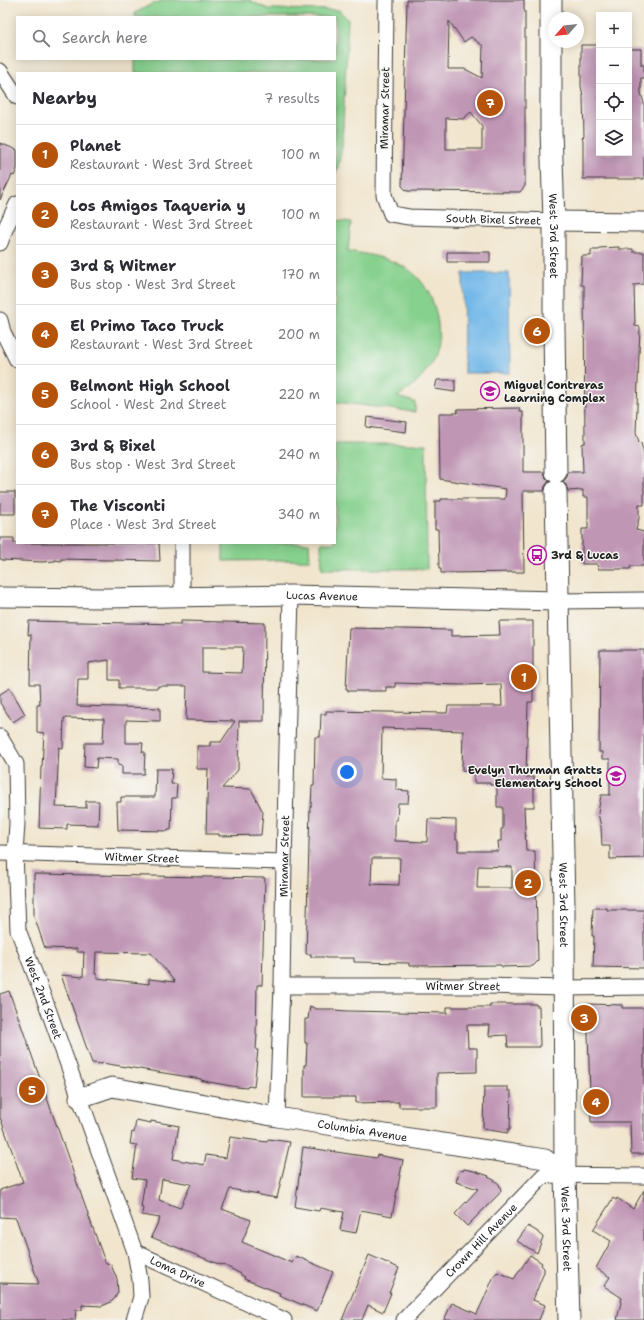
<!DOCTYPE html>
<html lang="en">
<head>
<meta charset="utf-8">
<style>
	body { margin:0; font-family:"Shantell Sans",sans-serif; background:#f7f7f7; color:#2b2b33 }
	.controls { position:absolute; right:12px; top:12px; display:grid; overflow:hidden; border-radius:0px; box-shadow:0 2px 10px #0003 }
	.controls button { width:36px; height:36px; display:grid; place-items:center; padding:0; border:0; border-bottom:1px solid #e1e1e2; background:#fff; color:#2b2b33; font:20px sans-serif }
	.compass { position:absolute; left:548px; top:12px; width:36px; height:36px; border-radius:50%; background:#fff; box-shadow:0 2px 10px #0003; rotate:243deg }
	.you { position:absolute; left:347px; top:772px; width:14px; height:14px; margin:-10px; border:3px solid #fff; border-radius:50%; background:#1a73e8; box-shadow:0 0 0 6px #1a73e833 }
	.badge { display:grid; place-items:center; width:26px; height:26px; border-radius:50%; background:#b45309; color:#fff; font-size:13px; font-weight:700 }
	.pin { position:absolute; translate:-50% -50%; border:2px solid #fff; box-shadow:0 1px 4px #0006 }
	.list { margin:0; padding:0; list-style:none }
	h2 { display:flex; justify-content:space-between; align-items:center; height:52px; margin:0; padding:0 16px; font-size:17px }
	h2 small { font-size:13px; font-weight:400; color:#7c7c81 }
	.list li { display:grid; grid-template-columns:26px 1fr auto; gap:12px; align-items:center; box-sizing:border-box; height:60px; padding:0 16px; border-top:1px solid #e1e1e2 }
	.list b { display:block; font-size:15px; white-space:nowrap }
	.list p { margin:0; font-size:13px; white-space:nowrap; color:#7c7c81 }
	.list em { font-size:13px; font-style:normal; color:#7c7c81 }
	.icon { flex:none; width:22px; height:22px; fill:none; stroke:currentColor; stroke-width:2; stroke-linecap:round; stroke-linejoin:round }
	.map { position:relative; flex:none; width:644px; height:1320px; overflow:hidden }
	.search { position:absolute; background:#fff; box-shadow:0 2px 10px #0003; left:16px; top:16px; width:320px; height:44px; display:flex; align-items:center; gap:10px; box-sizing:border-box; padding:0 14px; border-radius:0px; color:#7c7c81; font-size:15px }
	.panel { position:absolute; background:#fff; box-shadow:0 2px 10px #0003; left:16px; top:72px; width:320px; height:472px; border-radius:0px }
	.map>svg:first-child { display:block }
</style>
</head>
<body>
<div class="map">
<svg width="644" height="1320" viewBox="0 0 644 1320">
	<rect width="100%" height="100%" fill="#f6f6f2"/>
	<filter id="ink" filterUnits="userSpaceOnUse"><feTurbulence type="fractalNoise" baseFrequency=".025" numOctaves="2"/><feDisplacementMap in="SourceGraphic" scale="8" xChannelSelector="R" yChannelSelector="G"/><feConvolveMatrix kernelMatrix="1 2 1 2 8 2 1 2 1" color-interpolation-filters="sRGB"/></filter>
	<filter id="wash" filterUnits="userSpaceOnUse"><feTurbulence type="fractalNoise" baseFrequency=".012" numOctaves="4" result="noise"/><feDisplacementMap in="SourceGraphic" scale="16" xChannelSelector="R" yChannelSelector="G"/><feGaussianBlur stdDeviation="0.9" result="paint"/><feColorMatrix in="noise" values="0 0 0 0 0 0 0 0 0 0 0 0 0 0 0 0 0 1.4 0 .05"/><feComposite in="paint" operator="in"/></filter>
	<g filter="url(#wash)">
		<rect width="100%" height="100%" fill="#f1e5cd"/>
		<path fill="#87d18e" stroke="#527655" d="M166 0H249L268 9 339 10 348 20 342 147 338 167 335 175V73H135V59H335V17H135V13L152 4Z
			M335 220 351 222 348 251C370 255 389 257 409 270 433 286 445 327 435 355 428 373 413 387 397 397L415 402V412L335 402Z
			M335 444H426L427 569H322L321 543H335Z
			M223 543H309L310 560 223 561Z"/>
		<path fill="#72b8e9" stroke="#476a82" d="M463 273H509L510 373H464Z"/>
		<g id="blocks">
			<path fill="#c096b5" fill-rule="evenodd" d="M407 0H524V10L525 11V186L520 192 407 191 402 186ZM449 21 464 42 471 37 483 46 482 78 465 69H448ZM471 112 482 126V149H446V118L463 119Z
				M581 45H599V153H629V49H641V65H644V78H641V93L644 103V179H583V140L582 138 584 136 583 96 581 86Z
				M0 143 17 150V169L14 176 12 175 0 200Z
				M619 247V249H633V252H644V284L634 285 635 326 640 327 636 433 639 442 641 443 644 455V505H639V518L636 530 644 532V566H631L630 569H598L597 564H582V529H588V497H583V490L568 491 566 485 563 482 567 477 568 472H583L582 444 585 443 584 285H581L582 256H591V250H599V248Z
				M447 252H490V262H447Z
				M437 380H455V392L435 389Z
				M519 408 520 412H523V472H544L546 478 549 481 545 486 544 491H523L524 572 441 573V569H439L438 529H435V501H441V499H505L506 489 440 479 439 413H458L457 409Z
				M367 417 407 422 406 432 366 427Z
				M0 492H15V514H0Z
				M0 538H14V543H159L160 561 61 559V561L55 560V561L42 562 2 560V559H0Z
				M29 621 181 624V621L265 623 264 721H239L238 770 222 788 251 789 263 812 261 835 219 836V834H206L208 769H197V746H210V742H221L235 721 186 720 187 686H158V688H119V680H109V660L88 663V679H78L77 706 160 708V721L126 720V743H143L142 752H145L144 774H122V766L118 765V759L97 758 96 768 84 767 85 743H103L104 719 64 718 63 748 59 747 56 807 86 808V801H99L98 825 67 824V829L39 828 41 767H42L44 733 37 732V705H40L39 684H30L31 634 28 635ZM202 647H243L242 673 202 672Z
				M499 621H533V702H528L526 777H534V807H524L526 851H535L538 961 533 966 502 967 501 965 409 966V963L354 962V958H327L323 957H311V954H306L310 806 311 807 312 786H314L315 737H320L321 714H326V711L447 713 448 706H502L501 684 462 685 395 683V687H386V691H348V689H346L349 628 451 630V636L500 635ZM382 728 463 731 462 771 474 772V783H490V785H497V807H503V829H501V841H498L499 851H458V840H456V820L428 819 427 842 395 841V820H397L398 803H408L409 791 396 790V779L381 778ZM372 858H400L399 885 371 884ZM478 866 512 867V888H477Z
				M600 650H644V858L610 859V846H602L601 827 598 813 601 795H610V759H602V752H599Z
				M10 688 25 714 13 722 0 703V694Z
				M156 769H172L171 784H177L176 798H172L171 830H168V831L118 830 117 802H121V797H155Z
				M34 874 265 878 262 985H257L256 1035H257L256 1050H258L254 1087 248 1086 247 1088 237 1087 209 1082 201 1080V1079L102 1063V1064L92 1063 61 975 83 977 84 952H77V949L45 948 34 916ZM96 952 151 953 175 982 149 979V984L97 978V974H95Z
				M593 908H607V910H644V968L593 967 594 936H592Z
				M9 991 105 1262 111 1265 117 1279 118 1292 115 1298 111 1302 102 1306 82 1305V1310H76L75 1320H0V1283L39 1284 16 1218 0 1217V1190L23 1182 0 1117V994Z
				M490 1004H536V1006H539L540 1047H508L507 1035 489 1036 490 1025H467L468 1048H477V1072L437 1073V1107H399V1102L356 1103V1097H304V1065H306L307 1043H305V1019H308L310 1006 316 1009H334V1010L347 1011 447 1013V1007H490Z
				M587 1004 622 1005V1008H644V1154H631L630 1122H591Z
				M484 1087H508V1091H511L510 1129H508V1133L483 1129Z
				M136 1120 151 1123V1121L179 1126 173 1159 204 1165 206 1155 226 1158 230 1137 267 1142 268 1139 290 1142 277 1198 259 1195V1194L230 1189 222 1209 251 1220 242 1242 292 1263 296 1256 333 1272 317 1311 279 1295 280 1293 244 1279 245 1277 241 1275V1274L222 1264 221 1265 151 1237 160 1218 142 1215 143 1208 141 1207 145 1180 132 1178 137 1145 130 1144 132 1132 134 1133ZM162 1179 191 1184 180 1208 159 1200Z
				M303 1147 376 1158 377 1155 403 1160 392 1216 361 1210 356 1233 340 1230 344 1212 320 1208 319 1211 295 1207Z
				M464 1169 474 1171 489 1176 488 1177 494 1180 499 1184 501 1190 499 1194 467 1226 455 1214 478 1189 456 1182 460 1170 463 1171Z
				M644 1190V1320H617L622 1298 604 1286 610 1277 596 1268 611 1241 593 1230 613 1198 616 1200 617 1198 633 1209Z
				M528 1226 538 1232V1233L543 1237 537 1253 517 1241Z
				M369 1255 399 1268 389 1293H391L383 1312 368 1305 362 1320H342Z
				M530 1255 542 1263 541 1265 544 1268V1272L533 1300 545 1305 539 1320H444L452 1303 477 1314 495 1274H496L497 1272 514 1279Z"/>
		</g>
	</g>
	<g filter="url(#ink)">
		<use href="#blocks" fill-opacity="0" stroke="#3c3a37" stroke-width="1"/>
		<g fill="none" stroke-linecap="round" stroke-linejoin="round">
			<g stroke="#3c3a37" stroke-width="17">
				<g id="minor">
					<path id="s1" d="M386 0 384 195 391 214 409 217 554 221"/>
					<path d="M0 71 17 97"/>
					<path d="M0 243 6 227 17 204"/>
					<path d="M0 320 3 332 17 360"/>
					<path d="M182 596V543"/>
					<path d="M558 601 644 600"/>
					<path id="s2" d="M0 737 16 764 17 824 15 853 18 930 47 1006 135 1252 140 1280 141 1297 134 1320"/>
					<path id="s3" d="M0 853 284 862"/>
					<path id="s4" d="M282 986H486L564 988 644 987"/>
					<path id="s5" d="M277 1117 282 986 284 862 291 595"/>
					<path id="s6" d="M135 1252 284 1320"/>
					<path id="s7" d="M404 1320 544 1175 644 1176"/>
				</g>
			</g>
			<g stroke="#3c3a37" stroke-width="21">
				<g id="tertiary">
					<path d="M554 221 644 222"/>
					<path id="s8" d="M0 597 106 598 291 595 558 601"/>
					<path id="s9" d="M79 1098 112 1087 277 1117 545 1159 565 1175"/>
				</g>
			</g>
			<g stroke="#3c3a37" stroke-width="23">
				<g id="secondary">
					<path id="s10" d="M551 0V129L554 221V326L556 472"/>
					<path id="s11" d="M556 491 564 908 565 1175 569 1320"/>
				</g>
			</g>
			<use href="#minor" stroke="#fff" stroke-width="15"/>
			<use href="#tertiary" stroke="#fff" stroke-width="19"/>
			<use href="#secondary" stroke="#fff" stroke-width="21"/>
		</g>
	</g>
	<defs>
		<g id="school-ring" transform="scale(1)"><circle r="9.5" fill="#f6f6f2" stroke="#b5179e" stroke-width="1.5"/><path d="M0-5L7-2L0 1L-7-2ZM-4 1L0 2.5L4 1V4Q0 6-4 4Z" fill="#b5179e"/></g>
		<g id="bus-ring" transform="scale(1)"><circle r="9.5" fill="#f6f6f2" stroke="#b5179e" stroke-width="1.5"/><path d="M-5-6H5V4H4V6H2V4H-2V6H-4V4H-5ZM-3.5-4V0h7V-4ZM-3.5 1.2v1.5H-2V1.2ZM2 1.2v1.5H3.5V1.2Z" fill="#b5179e"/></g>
	</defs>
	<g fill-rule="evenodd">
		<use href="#school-ring" x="490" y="391"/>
		<use href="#bus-ring" x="537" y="555"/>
		<use href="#school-ring" x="616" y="776"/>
	</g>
	<g text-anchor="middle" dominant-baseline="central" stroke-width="3" stroke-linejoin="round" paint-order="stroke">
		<g font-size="11" fill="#1c1c1c" stroke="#f6f6f2">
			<text transform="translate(385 108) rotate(-89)">Miramar Street</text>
			<text stroke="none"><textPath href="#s1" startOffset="318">South Bixel Street</textPath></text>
			<text stroke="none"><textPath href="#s10" startOffset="236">West 3rd Street</textPath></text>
			<text stroke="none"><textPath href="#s8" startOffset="322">Lucas Avenue</textPath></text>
			<text stroke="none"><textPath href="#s5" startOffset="261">Miramar Street</textPath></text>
			<text stroke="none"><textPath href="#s3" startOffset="142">Witmer Street</textPath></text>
			<text stroke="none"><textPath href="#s11" startOffset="414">West 3rd Street</textPath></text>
			<text stroke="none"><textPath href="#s4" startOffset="181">Witmer Street</textPath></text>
			<text stroke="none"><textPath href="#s2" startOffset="270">West 2nd Street</textPath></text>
			<text stroke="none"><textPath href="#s9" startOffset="289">Columbia Avenue</textPath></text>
			<text stroke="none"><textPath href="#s11" startOffset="738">West 3rd Street</textPath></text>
			<text stroke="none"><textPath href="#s7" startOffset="111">Crown Hill Avenue</textPath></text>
			<text stroke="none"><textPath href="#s6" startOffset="47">Loma Drive</textPath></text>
		</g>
		<g font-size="11" font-weight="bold" fill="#1c1c1c" stroke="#f6f6f2" text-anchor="start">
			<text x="504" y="385">Miguel Contreras<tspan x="504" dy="13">Learning Complex</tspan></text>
			<text x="551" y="555">3rd &amp; Lucas</text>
			<text x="602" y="770" text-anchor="end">Evelyn Thurman Gratts<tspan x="602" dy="13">Elementary School</tspan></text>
		</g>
	</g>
</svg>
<div class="controls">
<button>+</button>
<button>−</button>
<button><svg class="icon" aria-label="locate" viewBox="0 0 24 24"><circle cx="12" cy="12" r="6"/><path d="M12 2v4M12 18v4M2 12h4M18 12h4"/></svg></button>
<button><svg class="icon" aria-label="layers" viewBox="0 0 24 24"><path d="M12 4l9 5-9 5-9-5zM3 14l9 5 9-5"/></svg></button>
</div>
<svg class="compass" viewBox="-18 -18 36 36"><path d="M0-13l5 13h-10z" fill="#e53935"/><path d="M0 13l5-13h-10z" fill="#7c7c81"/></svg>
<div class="you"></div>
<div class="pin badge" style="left:524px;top:677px">1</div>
<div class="pin badge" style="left:528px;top:883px">2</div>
<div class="pin badge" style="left:584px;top:1018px">3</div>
<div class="pin badge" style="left:596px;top:1102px">4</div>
<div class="pin badge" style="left:32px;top:1090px">5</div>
<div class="pin badge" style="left:537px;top:331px">6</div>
<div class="pin badge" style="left:490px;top:103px">7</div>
<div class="search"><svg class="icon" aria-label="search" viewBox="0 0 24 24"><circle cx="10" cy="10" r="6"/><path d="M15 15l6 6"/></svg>Search here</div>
<section class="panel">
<h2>Nearby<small>7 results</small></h2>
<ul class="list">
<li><span class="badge">1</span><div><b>Planet</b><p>Restaurant · West 3rd Street</p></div><em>100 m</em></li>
<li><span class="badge">2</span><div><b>Los Amigos Taqueria y</b><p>Restaurant · West 3rd Street</p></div><em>100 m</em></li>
<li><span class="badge">3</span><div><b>3rd &amp; Witmer</b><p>Bus stop · West 3rd Street</p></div><em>170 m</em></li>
<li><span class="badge">4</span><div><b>El Primo Taco Truck</b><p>Restaurant · West 3rd Street</p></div><em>200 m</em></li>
<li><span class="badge">5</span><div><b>Belmont High School</b><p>School · West 2nd Street</p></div><em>220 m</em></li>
<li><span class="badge">6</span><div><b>3rd &amp; Bixel</b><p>Bus stop · West 3rd Street</p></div><em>240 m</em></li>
<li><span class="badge">7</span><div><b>The Visconti</b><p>Place · West 3rd Street</p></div><em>340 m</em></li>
</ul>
</section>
</div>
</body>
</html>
